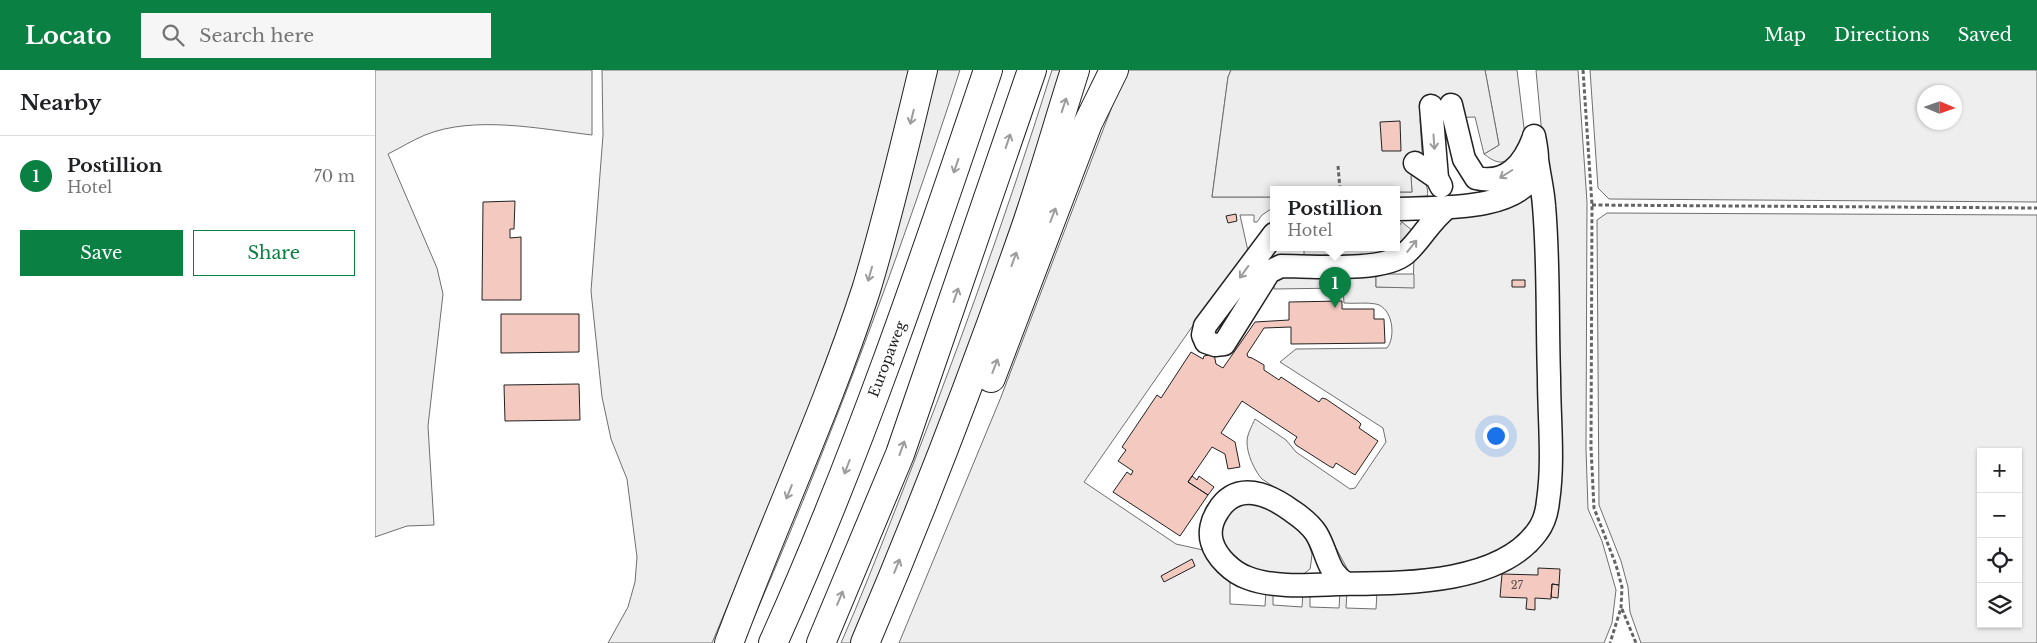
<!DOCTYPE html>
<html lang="en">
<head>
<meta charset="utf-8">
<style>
	body { margin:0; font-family:"Libre Baskerville",serif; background:#f6f6f6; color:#202124 }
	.controls { position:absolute; right:15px; bottom:15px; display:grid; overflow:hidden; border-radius:0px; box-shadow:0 1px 4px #0004 }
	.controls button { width:45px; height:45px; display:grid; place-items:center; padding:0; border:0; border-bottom:1px solid #e0e0e0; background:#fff; color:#202124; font:25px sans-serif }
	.compass { position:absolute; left:1542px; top:15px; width:45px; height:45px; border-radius:50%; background:#fff; box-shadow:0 1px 4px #0004; rotate:92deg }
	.you { position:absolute; left:1120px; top:365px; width:18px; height:18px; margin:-12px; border:4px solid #fff; border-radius:50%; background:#1a73e8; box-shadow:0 0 0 8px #1a73e833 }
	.badge { display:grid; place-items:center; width:32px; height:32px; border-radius:50%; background:#0b8043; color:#fff; font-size:16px; font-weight:700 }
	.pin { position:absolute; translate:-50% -41px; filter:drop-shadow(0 1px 2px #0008) }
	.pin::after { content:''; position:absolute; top:26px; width:18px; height:15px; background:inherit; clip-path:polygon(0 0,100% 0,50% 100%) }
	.popup { position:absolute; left:895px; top:116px; width:130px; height:65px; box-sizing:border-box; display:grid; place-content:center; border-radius:0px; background:#fff; filter:drop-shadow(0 1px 4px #0005); font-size:16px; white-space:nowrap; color:#757577 }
	.popup b { font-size:19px; color:#202124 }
	.popup::after { content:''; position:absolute; left:50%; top:100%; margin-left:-10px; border:10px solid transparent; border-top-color:#fff }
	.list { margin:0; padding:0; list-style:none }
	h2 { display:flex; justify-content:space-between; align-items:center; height:65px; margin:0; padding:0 20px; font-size:21px }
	h2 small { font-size:16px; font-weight:400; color:#757577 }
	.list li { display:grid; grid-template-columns:32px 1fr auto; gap:15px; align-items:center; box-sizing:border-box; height:80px; padding:0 20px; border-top:1px solid #e0e0e0 }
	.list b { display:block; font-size:19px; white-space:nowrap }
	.list p { margin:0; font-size:16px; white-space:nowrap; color:#757577 }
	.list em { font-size:16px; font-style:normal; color:#757577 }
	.actions { display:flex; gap:10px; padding:15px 20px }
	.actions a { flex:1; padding:11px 0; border:1px solid #0b8043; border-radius:0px; text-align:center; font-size:18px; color:#0b8043 }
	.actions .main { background:#0b8043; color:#fff }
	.icon { flex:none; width:28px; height:28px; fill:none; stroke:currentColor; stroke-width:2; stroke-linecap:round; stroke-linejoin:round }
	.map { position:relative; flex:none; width:1662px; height:573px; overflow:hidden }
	header { display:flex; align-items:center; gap:30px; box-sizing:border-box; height:70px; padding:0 25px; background:#0b8043; color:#fff }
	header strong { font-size:24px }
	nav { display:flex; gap:28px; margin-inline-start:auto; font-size:18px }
	.search { width:350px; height:45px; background:#f6f6f6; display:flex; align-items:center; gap:12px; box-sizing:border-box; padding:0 18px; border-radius:0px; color:#757577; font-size:19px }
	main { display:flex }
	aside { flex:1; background:#fff }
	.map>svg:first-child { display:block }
</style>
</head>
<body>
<header>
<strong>Locato</strong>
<div class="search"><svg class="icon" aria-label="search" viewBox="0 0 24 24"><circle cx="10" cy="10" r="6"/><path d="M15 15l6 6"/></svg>Search here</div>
<nav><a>Map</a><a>Directions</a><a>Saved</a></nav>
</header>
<main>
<aside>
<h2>Nearby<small></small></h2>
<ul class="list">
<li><span class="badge">1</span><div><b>Postillion</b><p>Hotel</p></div><em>70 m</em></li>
</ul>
<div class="actions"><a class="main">Save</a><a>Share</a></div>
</aside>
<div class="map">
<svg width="1662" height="573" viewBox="0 0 1662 573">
	<rect width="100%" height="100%" fill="#fff"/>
	<path fill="#eee" stroke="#6f6f6f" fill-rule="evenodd" d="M0 0H217V65C165 59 100 45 50 65 38 70 25 78 13 84L62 198 68 224 53 356 59 455 32 456 0 467Z
		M227 0H536L489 187 446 312 337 573H233L253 537 260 512 262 487 252 409 236 369 227 327 216 221 228 65Z
		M558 0H585C522 195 450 385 368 573Z
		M677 0H687C644 136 598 271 546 403 525 455 504 506 483 557L476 573H466C485 530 502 486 519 443 577 297 630 150 677 0Z
		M753 0H856L853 7 837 127H899V137L887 145 882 152H879V145H865L873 181 824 255 819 254 709 412 801 474 828 480 855 512V534L890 536 891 520H898V535L927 537 928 521H935V537L964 538 965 522H972L971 538 1001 539 1002 522 1161 482 1172 463V120L1161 0H1203L1212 132 1211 379 1213 439 1227 471 1241 520 1237 553 1229 573H524L626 327 741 26Z
		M1110 0H1142L1150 66 1148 77C1132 91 1128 99 1109 84L1124 75Z
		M1215 0H1662V132L1234 129 1223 118ZM1550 22H1580V52H1550Z
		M1040 103C1048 107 1055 118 1052 127L1021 131V122H1037L1036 106Z
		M1158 123 1168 211 1161 217 1169 429 1149 469 1084 499 975 504 952 461 941 445 887 409C879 400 872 384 872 372 872 364 877 356 880 349L911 370 921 382 975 419 980 418 1011 372 1008 358 905 292 921 279 1012 278C1021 267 1018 238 1001 234 992 232 979 234 969 233L967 205 1001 204V217H1038L1039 188 1074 145Z
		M1232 143 1662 145V573H1266L1255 542 1253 517 1246 491 1224 435 1222 150ZM1606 382H1643V554H1606Z
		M872 432H884L914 448 931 466 937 484 936 493 935 499 926 506C913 505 893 507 880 502 846 487 826 448 872 432Z"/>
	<path fill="#ededed" stroke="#6f6f6f" d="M856 0H1110L1124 75 1109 84 1100 47 1045 49 1047 82 1036 106 1037 122H1021V119H899V127H837L853 7Z
		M1027 152 1038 161 1025 178 1021 176V160Z
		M929 177H1007V185H929Z
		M1001 204H1039V218L1001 217Z
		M899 205H967V218L899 219Z"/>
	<path fill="#f3c9c0" stroke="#222" d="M1025 51 1026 81H1007L1005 52Z
		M140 131 139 159H135V168L146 167V230H107L108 132Z
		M861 144 862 151 853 153 851 146Z
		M1137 210H1150V217H1137Z
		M967 231V239H999V249H1009L1010 273 916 274V257L889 258 872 284 873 287 877 288 889 295V300L904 310 906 307 944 332 947 328 951 329 983 351 986 354 984 358 1003 371 980 405 961 393 958 398 954 396 921 375 919 372 922 367 867 331 846 363 860 372 865 397 853 399 850 384 837 377 813 412 833 425 805 466 738 422 752 402 756 405 758 401 743 391 751 380 747 377 782 325 786 328 816 282 828 289 829 286 839 284 841 294 848 298 880 252 914 250V232Z
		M126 244H204V282L126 283Z
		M204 314 205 350 130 351 129 315Z
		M817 406 822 410 824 406 839 417 833 425 813 412Z
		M817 489 820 496 789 512 786 506Z
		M1163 498 1185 499 1184 515 1177 514 1176 529 1160 528V540L1151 539 1152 528 1125 527 1127 504 1163 505Z
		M1177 514 1184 515 1183 528 1176 527Z"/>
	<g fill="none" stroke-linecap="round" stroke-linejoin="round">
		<g stroke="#222" stroke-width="25">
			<path id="minor" d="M1076 35 1089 89 1101 108C1132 115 1149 94 1159 67
				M1056 36 1062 108
				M1040 93 1062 108 1066 116
				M1021 139C1058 137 1144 143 1160 101 1164 90 1161 77 1159 66
				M899 164 830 256 828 265 831 272 840 275 849 274 894 202 906 196C936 196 1009 203 1031 183 1047 169 1055 150 1073 137
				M972 514C951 502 953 482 941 463 935 454 926 447 917 441 894 424 862 410 843 441 837 450 834 462 837 472 841 487 858 503 873 508 898 518 935 515 962 514 1022 513 1123 516 1162 462 1169 453 1172 442 1173 431 1179 391 1174 348 1174 307 1172 250 1174 193 1169 136 1168 120 1164 105 1162 89"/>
		</g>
		<g stroke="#222" stroke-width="30">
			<path id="highway" d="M616 308 713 53 739 0
				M354 573C398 455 452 340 491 220 513 148 530 74 548 0
				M398 573C482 387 548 193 613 0
				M446 573 525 384 657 0
				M490 573C548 437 601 299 650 159 668 107 683 53 700 0"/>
		</g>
		<path stroke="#646464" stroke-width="3" stroke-dasharray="4 2.5" stroke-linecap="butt" d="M1208 0 1217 135 1216 378 1219 438 1241 495 1247 517 1246 538 1235 573
			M963 96 965 119
			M1217 135 1662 138
			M1247 539 1261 573"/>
		<use href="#minor" stroke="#fff" stroke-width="22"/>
		<use href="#highway" stroke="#fff" stroke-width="28"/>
	</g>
	<defs><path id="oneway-shaft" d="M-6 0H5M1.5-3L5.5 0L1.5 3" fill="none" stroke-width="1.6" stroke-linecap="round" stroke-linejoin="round" transform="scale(1.25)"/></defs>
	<g stroke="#9c9c9c">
		<use href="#oneway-shaft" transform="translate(689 35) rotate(-72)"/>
		<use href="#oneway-shaft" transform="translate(537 47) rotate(104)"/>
		<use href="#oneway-shaft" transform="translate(633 71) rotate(-71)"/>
		<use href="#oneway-shaft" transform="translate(1059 72) rotate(86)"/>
		<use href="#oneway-shaft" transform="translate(581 96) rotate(109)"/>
		<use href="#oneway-shaft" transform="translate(1131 104) rotate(148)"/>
		<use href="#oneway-shaft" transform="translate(678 145) rotate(-69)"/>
		<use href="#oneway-shaft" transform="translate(1037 176) rotate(-51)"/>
		<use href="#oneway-shaft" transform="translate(639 189) rotate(-70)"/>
		<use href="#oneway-shaft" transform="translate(869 202) rotate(126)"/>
		<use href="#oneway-shaft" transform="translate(495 204) rotate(106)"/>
		<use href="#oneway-shaft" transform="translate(581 225) rotate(-71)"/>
		<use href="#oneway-shaft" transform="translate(620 296) rotate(-69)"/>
		<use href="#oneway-shaft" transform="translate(527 378) rotate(-70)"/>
		<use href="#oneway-shaft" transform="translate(472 397) rotate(111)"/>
		<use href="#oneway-shaft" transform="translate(414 422) rotate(112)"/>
		<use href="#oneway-shaft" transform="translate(522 496) rotate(-68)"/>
		<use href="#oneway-shaft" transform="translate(465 528) rotate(-67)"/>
	</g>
	<g text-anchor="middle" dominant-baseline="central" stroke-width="4" stroke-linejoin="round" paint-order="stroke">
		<g font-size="11" fill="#564c4a">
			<text x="1142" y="515">27</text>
		</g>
		<g font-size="14" fill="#222" stroke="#fff">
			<text transform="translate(512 289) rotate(-69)">Europaweg</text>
		</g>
	</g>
</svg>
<div class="controls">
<button>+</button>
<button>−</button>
<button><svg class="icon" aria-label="locate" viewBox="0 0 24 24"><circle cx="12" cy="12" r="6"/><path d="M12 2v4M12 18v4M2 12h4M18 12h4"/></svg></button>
<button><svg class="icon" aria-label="layers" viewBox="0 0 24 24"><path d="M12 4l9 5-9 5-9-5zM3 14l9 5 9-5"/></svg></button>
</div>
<svg class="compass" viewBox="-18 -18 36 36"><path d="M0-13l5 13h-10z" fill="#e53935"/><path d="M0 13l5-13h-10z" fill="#757577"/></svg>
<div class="you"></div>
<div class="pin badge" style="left:960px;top:238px">1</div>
<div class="popup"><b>Postillion</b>Hotel</div>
</div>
</main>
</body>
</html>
